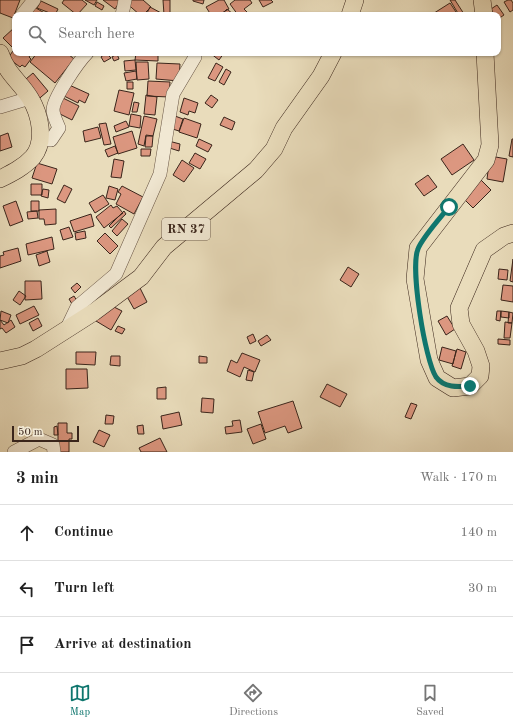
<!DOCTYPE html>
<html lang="en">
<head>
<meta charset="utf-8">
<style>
	body { margin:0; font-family:"Old Standard TT",serif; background:#f2f2f2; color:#222 }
	.scale { position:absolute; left:12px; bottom:10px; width:67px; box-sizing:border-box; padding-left:4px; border:2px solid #3a251b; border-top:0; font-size:11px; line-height:14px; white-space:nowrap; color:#3a251b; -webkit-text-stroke:3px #f1e8d3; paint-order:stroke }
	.stop { position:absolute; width:12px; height:12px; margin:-9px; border:3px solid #0f766e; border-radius:50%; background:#fff }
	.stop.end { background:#0f766e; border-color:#fff; box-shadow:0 1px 4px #0008 }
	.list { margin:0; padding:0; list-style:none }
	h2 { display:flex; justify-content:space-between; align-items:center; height:52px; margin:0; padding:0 16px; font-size:17px }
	h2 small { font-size:13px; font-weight:400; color:#767676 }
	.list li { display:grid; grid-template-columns:26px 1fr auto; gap:12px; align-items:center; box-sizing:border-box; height:56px; padding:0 16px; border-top:1px solid #e0e0e0 }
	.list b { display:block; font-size:15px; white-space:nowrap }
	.list em { font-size:13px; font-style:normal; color:#767676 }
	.icon { flex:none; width:22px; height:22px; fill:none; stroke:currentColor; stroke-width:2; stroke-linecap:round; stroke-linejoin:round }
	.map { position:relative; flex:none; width:513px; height:452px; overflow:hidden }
	.search { position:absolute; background:#fff; box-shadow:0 1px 3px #0004; left:12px; right:12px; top:12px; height:44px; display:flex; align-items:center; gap:10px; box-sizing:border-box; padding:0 14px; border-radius:8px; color:#767676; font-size:15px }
	.sheet { height:220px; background:#fff }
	nav { display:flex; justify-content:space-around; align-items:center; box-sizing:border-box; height:56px; border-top:1px solid #e0e0e0; background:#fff; font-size:11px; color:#767676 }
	nav a { display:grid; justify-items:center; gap:2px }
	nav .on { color:#0f766e }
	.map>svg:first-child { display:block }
</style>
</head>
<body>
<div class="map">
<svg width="513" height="452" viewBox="0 0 513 452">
	<rect width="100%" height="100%" fill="#e9dcbb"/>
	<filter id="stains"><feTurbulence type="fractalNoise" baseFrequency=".005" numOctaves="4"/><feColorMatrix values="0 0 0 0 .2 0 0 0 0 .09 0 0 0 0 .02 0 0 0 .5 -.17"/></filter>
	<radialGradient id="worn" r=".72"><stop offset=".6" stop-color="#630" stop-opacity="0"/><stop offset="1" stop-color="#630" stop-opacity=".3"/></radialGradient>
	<path fill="#dc9780" stroke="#3a251b" d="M0 0H20L13 18 0 13Z
		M64 0H82L87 4 77 15 62 3Z
		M85 0H97L94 5Z
		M103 0H121L115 9Z
		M125 0H143L151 7 143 15H140L124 1Z
		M163 0H170V15H164Z
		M193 0H204L203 4 193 1Z
		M219 0H224L229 9 218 15H211L206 7Z
		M235 0H250L252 3 244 9 247 12 243 15H238L230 4Z
		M259 0H271L273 2 263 7Z
		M450 0H455L464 14 459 15Z
		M508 0H511L513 3V10L510 12 504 2Z
		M41 1 58 9 55 15 37 8Z
		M97 2 104 6 102 10 95 6Z
		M450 3 456 12 451 15H431Z
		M29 4 48 15H23Z
		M497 5 504 15 498 19V15H494L491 9Z
		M150 7 163 14V15H146Z
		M227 9 234 15H221Z
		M15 27V45L13 48 3 38Z
		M15 48V53H32L29 57 31 59 25 67 22 65 20 67 8 58Z
		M37 53H46L49 55 51 53H67L74 59 55 83 30 62Z
		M106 53 111 58 104 62 101 57Z
		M136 53H158V61L135 60Z
		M210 53H224L219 60Z
		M117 54 119 59 114 61 112 57Z
		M135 60 136 70 125 71 124 61Z
		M136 62H148L149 79 137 80Z
		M157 63 180 64 179 81 156 79Z
		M216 63 223 67 215 81 208 78Z
		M226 69 231 72 224 85 219 82Z
		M136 71 137 79 126 81 124 73Z
		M33 73 48 91 34 103 19 85Z
		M148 81 170 82 169 97 147 96Z
		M127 82H133V89H127Z
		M67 84 89 94 85 103 79 100 78 103 62 95Z
		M119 90 134 93 129 115 114 111Z
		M146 95 157 97 155 115 144 114Z
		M211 95 218 100 212 108 205 103Z
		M63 98 79 106 72 120 56 112Z
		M184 98 198 103 195 113 189 111 188 115 180 112Z
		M134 102 139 103 137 112H132Z
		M167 113 183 119 179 131 163 126Z
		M131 114 141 116 140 128 129 126Z
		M144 116 157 119 153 136 146 135 144 146 138 144Z
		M224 117 235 122 232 130 220 125Z
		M184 118 201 124 197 138 179 132Z
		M126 121 129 127 116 132 114 126Z
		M106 123 111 144 104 145 99 124Z
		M98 127 101 138 85 142 83 131Z
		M132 131 137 148 118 154 113 137Z
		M8 133 12 147 0 151V136Z
		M146 136H153L152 147H145Z
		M161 139 180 144 179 151 160 145Z
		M199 139 212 145 208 152 196 146Z
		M512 139H513V157L509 156Z
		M463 144 474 160 452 175 441 159Z
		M115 146 118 153 108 157 105 150Z
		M141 149H151L150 156H141Z
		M195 153 206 159 200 169 189 163Z
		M490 156 507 159 503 182 487 179Z
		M114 159 124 161 121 178 111 177Z
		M182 160 194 168 184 182 173 175Z
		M37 163 57 169 52 184 32 178Z
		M428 175 437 187 424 196 415 184Z
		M481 180 491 190 473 208 463 198Z
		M31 184H42V195H31Z
		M64 185 72 189 65 203 57 199Z
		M109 186 118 189 115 200 106 198Z
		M122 186 143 197 134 214 116 204 121 194 118 192Z
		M43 189 49 190 48 198 41 196Z
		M103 195 109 204 95 213 89 203Z
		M16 201 23 221 10 226 3 206Z
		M31 201H39V211H31Z
		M111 205 113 208 117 206 123 213 104 228 96 217Z
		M56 209V224L45 225 44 219H39V210Z
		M37 211 38 218 28 219 27 212Z
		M124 211 126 214 111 228 109 226Z
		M91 214 94 226 74 232 70 221Z
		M122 219 128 224 117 236 112 231Z
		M69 227 73 237 63 240 60 230Z
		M85 231 86 238 76 240 75 233Z
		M105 233 118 246 110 254 97 241Z
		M52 237 54 249 28 255 26 244Z
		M18 248 21 261 0 268V256L4 255 3 252Z
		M47 251 50 262 39 266 36 255Z
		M513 259V282L510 281Z
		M348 267 359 274 351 287 340 280Z
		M499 269 508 270 507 280 498 279Z
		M25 281H41L42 299 25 300Z
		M77 283 81 287 75 293 71 288Z
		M503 285 513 286V302L501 300Z
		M139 286 147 302 134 309 125 293Z
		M19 291 26 296 20 305 13 300Z
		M74 296 77 301 72 304 69 299Z
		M110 305 122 311 111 330 96 321 103 310Z
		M34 306 39 315 20 324 16 315Z
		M1 311 11 315 8 323 0 320Z
		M497 311H501L500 321 496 320Z
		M501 311 509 312V318L501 317Z
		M509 312 513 313 512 323H508Z
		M447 316 455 329 446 335 438 321Z
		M38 318 42 326 33 331 29 323Z
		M0 320 4 325 11 320 15 327 6 333 2 328 0 329Z
		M505 322 512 323 510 338H504Z
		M118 326 125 329 122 334 115 331Z
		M253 334 256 341 250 344 247 337Z
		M267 335 271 340 261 346 258 341Z
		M498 339 510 340V345L498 344Z
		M442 347 456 351 453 364 439 360Z
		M457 349 466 352 461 369 452 366Z
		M76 352H96L95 365 76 364Z
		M242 353 260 360 255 372 244 367 240 377 227 371 231 360 237 363Z
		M111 356H120V366L110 365Z
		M199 356 207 357V363H199Z
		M66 369H87L88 388 66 389Z
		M248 370 254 372 252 381 246 380Z
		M327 384 347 394 340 407 320 397Z
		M166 387V399H157V388Z
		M202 398 214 399 213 413 201 412Z
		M293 401 302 428 288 433 285 426 265 433 258 412Z
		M411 403 417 405 411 419 405 417Z
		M179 412 182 425 163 429 161 416Z
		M106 415 114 416 113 424H105Z
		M240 420 242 432 226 434 225 427 233 426 232 421Z
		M58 423H67V433H72V439H69V452H52L58 441Z
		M261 424 266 439 253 444 247 429Z
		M143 425 144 434H138L137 426Z
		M57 426 58 435H54V427Z
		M99 430 110 435 104 447 93 442Z
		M160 438 167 452H141L139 448Z"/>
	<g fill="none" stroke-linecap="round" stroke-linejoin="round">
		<g stroke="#665343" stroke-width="14">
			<path id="minor" d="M22 15 34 0
				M122 15 125 0
				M0 107 30 98
				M40 139 51 140 59 128C57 123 53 115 53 110 53 98 79 61 87 53
				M66 330 77 307 116 274 160 174 173 94 195 57
				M14 452 39 439 53 445 54 452"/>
		</g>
		<g stroke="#3a251b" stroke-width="18">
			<path id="major" d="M482 0 484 15
				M350 15 355 0
				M0 53C8 76 19 80 30 98 40 114 46 141 33 157 24 167 12 173 0 179
				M485 53 490 145 486 160 418 248 415 279 429 360 437 378 453 388 470 386 480 376 481 366 476 351 461 324 459 308 484 250 504 236 513 233
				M0 361 22 356 36 349 94 312 141 277 164 247 256 170 274 149 284 128 321 76 333 53"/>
		</g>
		<use href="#minor" stroke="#f1e8d3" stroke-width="13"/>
		<use href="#major" stroke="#e9dcbb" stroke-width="17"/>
	</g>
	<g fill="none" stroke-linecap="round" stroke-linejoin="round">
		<path stroke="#0f766e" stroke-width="5" d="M449 207C441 217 422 238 418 249 410 268 425 360 436 377 444 388 458 387 470 386"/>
	</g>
	<g text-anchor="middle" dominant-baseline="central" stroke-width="3" stroke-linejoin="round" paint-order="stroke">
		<rect fill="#f1e8d3" stroke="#716052" stroke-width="1" x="162" y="218" width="48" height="22" rx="3"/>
		<g font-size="13" font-weight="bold" fill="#3a251b">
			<text x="186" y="229">RN 37</text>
		</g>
	</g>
	<rect width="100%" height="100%" filter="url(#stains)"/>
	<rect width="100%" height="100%" fill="url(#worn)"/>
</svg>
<div class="scale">50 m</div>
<div class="stop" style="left:449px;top:207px"></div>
<div class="stop end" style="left:470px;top:386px"></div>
<div class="search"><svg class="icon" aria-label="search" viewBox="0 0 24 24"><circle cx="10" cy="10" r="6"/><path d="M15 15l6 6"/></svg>Search here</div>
</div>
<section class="sheet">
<h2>3 min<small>Walk · 170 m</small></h2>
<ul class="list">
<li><svg class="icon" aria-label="ahead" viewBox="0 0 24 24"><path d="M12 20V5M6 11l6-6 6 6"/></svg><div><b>Continue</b></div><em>140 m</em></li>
<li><svg class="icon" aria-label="left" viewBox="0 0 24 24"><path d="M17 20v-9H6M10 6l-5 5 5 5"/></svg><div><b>Turn left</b></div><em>30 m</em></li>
<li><svg class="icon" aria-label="arrive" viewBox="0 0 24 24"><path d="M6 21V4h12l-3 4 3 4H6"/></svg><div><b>Arrive at destination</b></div></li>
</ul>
</section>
<nav>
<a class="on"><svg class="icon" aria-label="map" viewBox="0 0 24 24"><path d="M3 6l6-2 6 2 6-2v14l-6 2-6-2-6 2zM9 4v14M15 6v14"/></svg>Map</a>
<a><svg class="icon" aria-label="directions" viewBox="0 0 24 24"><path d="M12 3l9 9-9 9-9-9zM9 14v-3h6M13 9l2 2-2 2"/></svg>Directions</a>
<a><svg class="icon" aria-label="saved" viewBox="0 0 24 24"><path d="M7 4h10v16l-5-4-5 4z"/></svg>Saved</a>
</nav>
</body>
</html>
